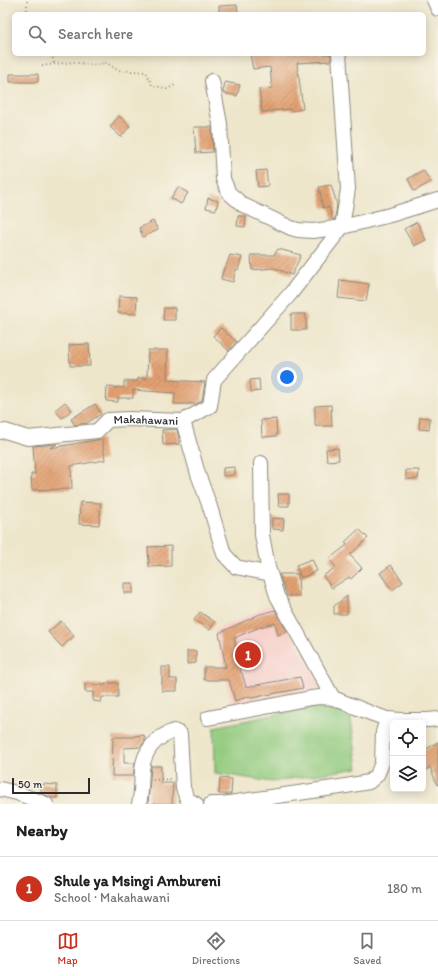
<!DOCTYPE html>
<html lang="en">
<head>
<meta charset="utf-8">
<style>
	body { margin:0; font-family:Itim,sans-serif; background:#f2f2f2; color:#202124 }
	.controls { position:absolute; right:12px; bottom:12px; display:grid; overflow:hidden; border-radius:6px; box-shadow:0 2px 10px #0003 }
	.controls button { width:36px; height:36px; display:grid; place-items:center; padding:0; border:0; border-bottom:1px solid #e0e0e0; background:#fff; color:#202124; font:20px sans-serif }
	.scale { position:absolute; left:12px; bottom:10px; width:78px; box-sizing:border-box; padding-left:4px; border:2px solid #2b2b2b; border-top:0; font-size:11px; line-height:14px; white-space:nowrap; color:#2b2b2b; -webkit-text-stroke:3px #f7f3e8; paint-order:stroke }
	.you { position:absolute; left:287px; top:377px; width:14px; height:14px; margin:-10px; border:3px solid #fff; border-radius:50%; background:#1a73e8; box-shadow:0 0 0 6px #1a73e833 }
	.badge { display:grid; place-items:center; width:26px; height:26px; border-radius:50%; background:#c8321e; color:#fff; font-size:13px; font-weight:700 }
	.pin { position:absolute; translate:-50% -50%; border:2px solid #fff; box-shadow:0 1px 4px #0006 }
	.list { margin:0; padding:0; list-style:none }
	h2 { display:flex; justify-content:space-between; align-items:center; height:52px; margin:0; padding:0 16px; font-size:17px }
	h2 small { font-size:13px; font-weight:400; color:#757577 }
	.list li { display:grid; grid-template-columns:26px 1fr auto; gap:12px; align-items:center; box-sizing:border-box; height:64px; padding:0 16px; border-top:1px solid #e0e0e0 }
	.list b { display:block; font-size:15px; white-space:nowrap }
	.list p { margin:0; font-size:13px; white-space:nowrap; color:#757577 }
	.list em { font-size:13px; font-style:normal; color:#757577 }
	.icon { flex:none; width:22px; height:22px; fill:none; stroke:currentColor; stroke-width:2; stroke-linecap:round; stroke-linejoin:round }
	.map { position:relative; flex:none; width:438px; height:804px; overflow:hidden }
	.search { position:absolute; background:#fff; box-shadow:0 2px 10px #0003; left:12px; right:12px; top:12px; height:44px; display:flex; align-items:center; gap:10px; box-sizing:border-box; padding:0 14px; border-radius:6px; color:#757577; font-size:15px }
	.sheet { height:116px; background:#fff }
	nav { display:flex; justify-content:space-around; align-items:center; box-sizing:border-box; height:56px; border-top:1px solid #e0e0e0; background:#fff; font-size:11px; color:#757577 }
	nav a { display:grid; justify-items:center; gap:2px }
	nav .on { color:#c8321e }
	.map>svg:first-child { display:block }
</style>
</head>
<body>
<div class="map">
<svg width="438" height="804" viewBox="0 0 438 804">
	<defs>
		<pattern id="building-hatch" width="6" height="6" patternUnits="userSpaceOnUse"><rect width="6" height="6" fill="#e3a172"/><path d="M-1 1l2-2M0 6l6-6M5 7l2-2" fill="none" stroke="#b8835e"/></pattern>
	</defs>
	<rect width="100%" height="100%" fill="#f7f3e8"/>
	<filter id="ink" filterUnits="userSpaceOnUse"><feTurbulence type="fractalNoise" baseFrequency=".025" numOctaves="2"/><feDisplacementMap in="SourceGraphic" scale="8" xChannelSelector="R" yChannelSelector="G"/><feConvolveMatrix kernelMatrix="1 2 1 2 8 2 1 2 1" color-interpolation-filters="sRGB"/></filter>
	<filter id="wash" filterUnits="userSpaceOnUse"><feTurbulence type="fractalNoise" baseFrequency=".012" numOctaves="4" result="noise"/><feDisplacementMap in="SourceGraphic" scale="16" xChannelSelector="R" yChannelSelector="G"/><feGaussianBlur stdDeviation="0.9" result="paint"/><feColorMatrix in="noise" values="0 0 0 0 0 0 0 0 0 0 0 0 0 0 0 0 0 1.4 0 .05"/><feComposite in="paint" operator="in"/></filter>
	<g filter="url(#wash)">
		<rect width="100%" height="100%" fill="#eee6cb"/>
		<path fill="#f7d0cb" d="M274 603 322 687 232 708 215 630Z"/>
		<path fill="#92ca7e" stroke="#5e7a54" d="M322 705 350 713 358 768 272 782 215 773 214 727Z"/>
		<g id="blocks">
			<path fill="url(#building-hatch)" d="M237 5 238 14H219V6Z
				M250 54H331V61L297 63 303 109 291 111 290 109 262 112 259 89 272 88 270 67 253 69Z
				M10 74H38V82H10Z
				M225 82 240 85 237 96 223 93Z
				M119 116 130 126 121 137 110 127Z
				M194 127H212L213 152 196 153Z
				M266 170 268 186 258 187 256 171Z
				M423 170 431 182 414 191 408 179Z
				M331 185 337 204 335 219 333 220 329 207 323 208 319 187Z
				M178 187 188 193 181 204 171 198Z
				M208 198 218 201 216 210 206 208Z
				M238 216H246L245 227 237 226Z
				M153 221 158 230 143 237 139 228Z
				M417 222 426 240 414 246 404 229Z
				M278 249 301 255 292 275 274 268 252 270 251 255H274Z
				M230 255 242 257 238 270 236 269 233 282 221 279 224 268 225 269Z
				M340 280 369 284 366 301 338 298Z
				M119 296 137 297 136 314 118 313Z
				M164 308H175V320H163Z
				M291 314H306V330H291Z
				M221 328 237 342 229 351 213 336Z
				M89 344 90 366H70L69 345Z
				M148 350H168L167 380 205 382 202 401 196 404H174L175 393 133 390V398H118V402L106 401 107 387 124 388V381H138V378L147 379Z
				M259 379 260 391 251 392 250 380Z
				M65 402 72 410 62 418 55 410Z
				M95 404 101 414 87 423 75 425 71 419Z
				M331 405 332 426H315V406Z
				M420 417 430 418 429 430 419 429Z
				M276 419 277 436 262 437 261 420Z
				M177 429 179 439V444L163 445 162 430Z
				M102 439 105 460 71 466 72 489 32 490 31 474H35L33 446 57 444 50 448Z
				M338 448 339 460 327 461 326 449Z
				M235 467V475L223 476V468Z
				M406 470H419L418 479H406Z
				M278 494H289V506H279Z
				M80 502 101 503 99 525 79 524Z
				M272 518 284 519 283 530 272 529Z
				M359 529 368 538 350 555 362 568 351 579 349 577 332 588 323 576 336 567 329 559 347 545 345 542Z
				M171 546V566L149 567 148 547Z
				M312 559 317 571 301 578 296 565Z
				M391 565 403 582 392 590 380 573Z
				M279 574H298L299 596H287Z
				M124 583H133V593H124Z
				M347 596V614H334V606Z
				M275 610 287 632 278 635 275 623 260 627 234 638 241 673H242L246 687 300 677 303 688 251 698 250 696 235 701 229 680H204V667H226L219 633 260 614Z
				M200 612 215 622 210 630 194 620Z
				M61 621 74 636 62 647 48 632Z
				M187 651H196V663L187 664Z
				M162 667H170V679H177V691H162Z
				M106 683H118V697H102L101 702 93 701V692H85V684L106 685Z
				M144 735 145 741 140 747 124 748V763H135L133 776H112L113 737H134V736Z
				M438 742V785H437L430 767 423 772V751Z
				M151 766H161V783H173L172 804H148Z
				M220 778 232 779 231 794H219Z
				M41 784 57 785V798H52L41 793Z"/>
		</g>
	</g>
	<g filter="url(#ink)">
		<use href="#blocks" fill-opacity="0" stroke="#8c887b" stroke-width="1"/>
		<g fill="none" stroke-linecap="round" stroke-linejoin="round">
			<g stroke="#8c887b" stroke-width="16">
				<g id="minor">
					<path d="M434 0 438 9"/>
					<path d="M212 81 220 124 223 179 229 193 243 205 291 228 298 230 313 231 342 227 390 215 438 200"/>
					<path d="M183 421 210 406 214 380 291 293 342 227 348 189 339 54"/>
					<path id="s1" d="M0 432 5 431 28 438 97 431 108 420 129 419 183 421 198 474 210 507 224 554 236 567 266 573"/>
					<path d="M261 463 262 535 268 567 277 596 333 698"/>
					<path d="M208 718 311 698 320 697 333 698 373 714 387 719 401 720H428L438 719"/>
					<path d="M0 789 17 793 46 804"/>
					<path d="M139 804C142 793 141 781 142 770 144 750 156 737 174 731L180 734 183 788 187 799 196 804"/>
					<path d="M211 804H222L340 787 369 782 377 775 382 763 383 732 387 719"/>
				</g>
			</g>
			<path stroke="#8c887b" stroke-width="2" stroke-dasharray="1 3" stroke-linecap="butt" d="M27 14V0
				M52 54 54 64
				M42 66 54 64 73 62 92 65 107 63 117 70 146 72 152 85 167 89 175 85
				M153 780 170 779"/>
			<use href="#minor" stroke="#fff" stroke-width="14"/>
		</g>
	</g>
	<g text-anchor="middle" dominant-baseline="central" stroke-width="3" stroke-linejoin="round" paint-order="stroke">
		<g font-size="12" fill="#2b2b2b" stroke="#f7f3e8">
			<text stroke="none"><textPath href="#s1" startOffset="152">Makahawani</textPath></text>
		</g>
	</g>
</svg>
<div class="controls">
<button><svg class="icon" aria-label="locate" viewBox="0 0 24 24"><circle cx="12" cy="12" r="6"/><path d="M12 2v4M12 18v4M2 12h4M18 12h4"/></svg></button>
<button><svg class="icon" aria-label="layers" viewBox="0 0 24 24"><path d="M12 4l9 5-9 5-9-5zM3 14l9 5 9-5"/></svg></button>
</div>
<div class="scale">50 m</div>
<div class="you"></div>
<div class="pin badge" style="left:248px;top:655px">1</div>
<div class="search"><svg class="icon" aria-label="search" viewBox="0 0 24 24"><circle cx="10" cy="10" r="6"/><path d="M15 15l6 6"/></svg>Search here</div>
</div>
<section class="sheet">
<h2>Nearby<small></small></h2>
<ul class="list">
<li><span class="badge">1</span><div><b>Shule ya Msingi Ambureni</b><p>School · Makahawani</p></div><em>180 m</em></li>
</ul>
</section>
<nav>
<a class="on"><svg class="icon" aria-label="map" viewBox="0 0 24 24"><path d="M3 6l6-2 6 2 6-2v14l-6 2-6-2-6 2zM9 4v14M15 6v14"/></svg>Map</a>
<a><svg class="icon" aria-label="directions" viewBox="0 0 24 24"><path d="M12 3l9 9-9 9-9-9zM9 14v-3h6M13 9l2 2-2 2"/></svg>Directions</a>
<a><svg class="icon" aria-label="saved" viewBox="0 0 24 24"><path d="M7 4h10v16l-5-4-5 4z"/></svg>Saved</a>
</nav>
</body>
</html>
